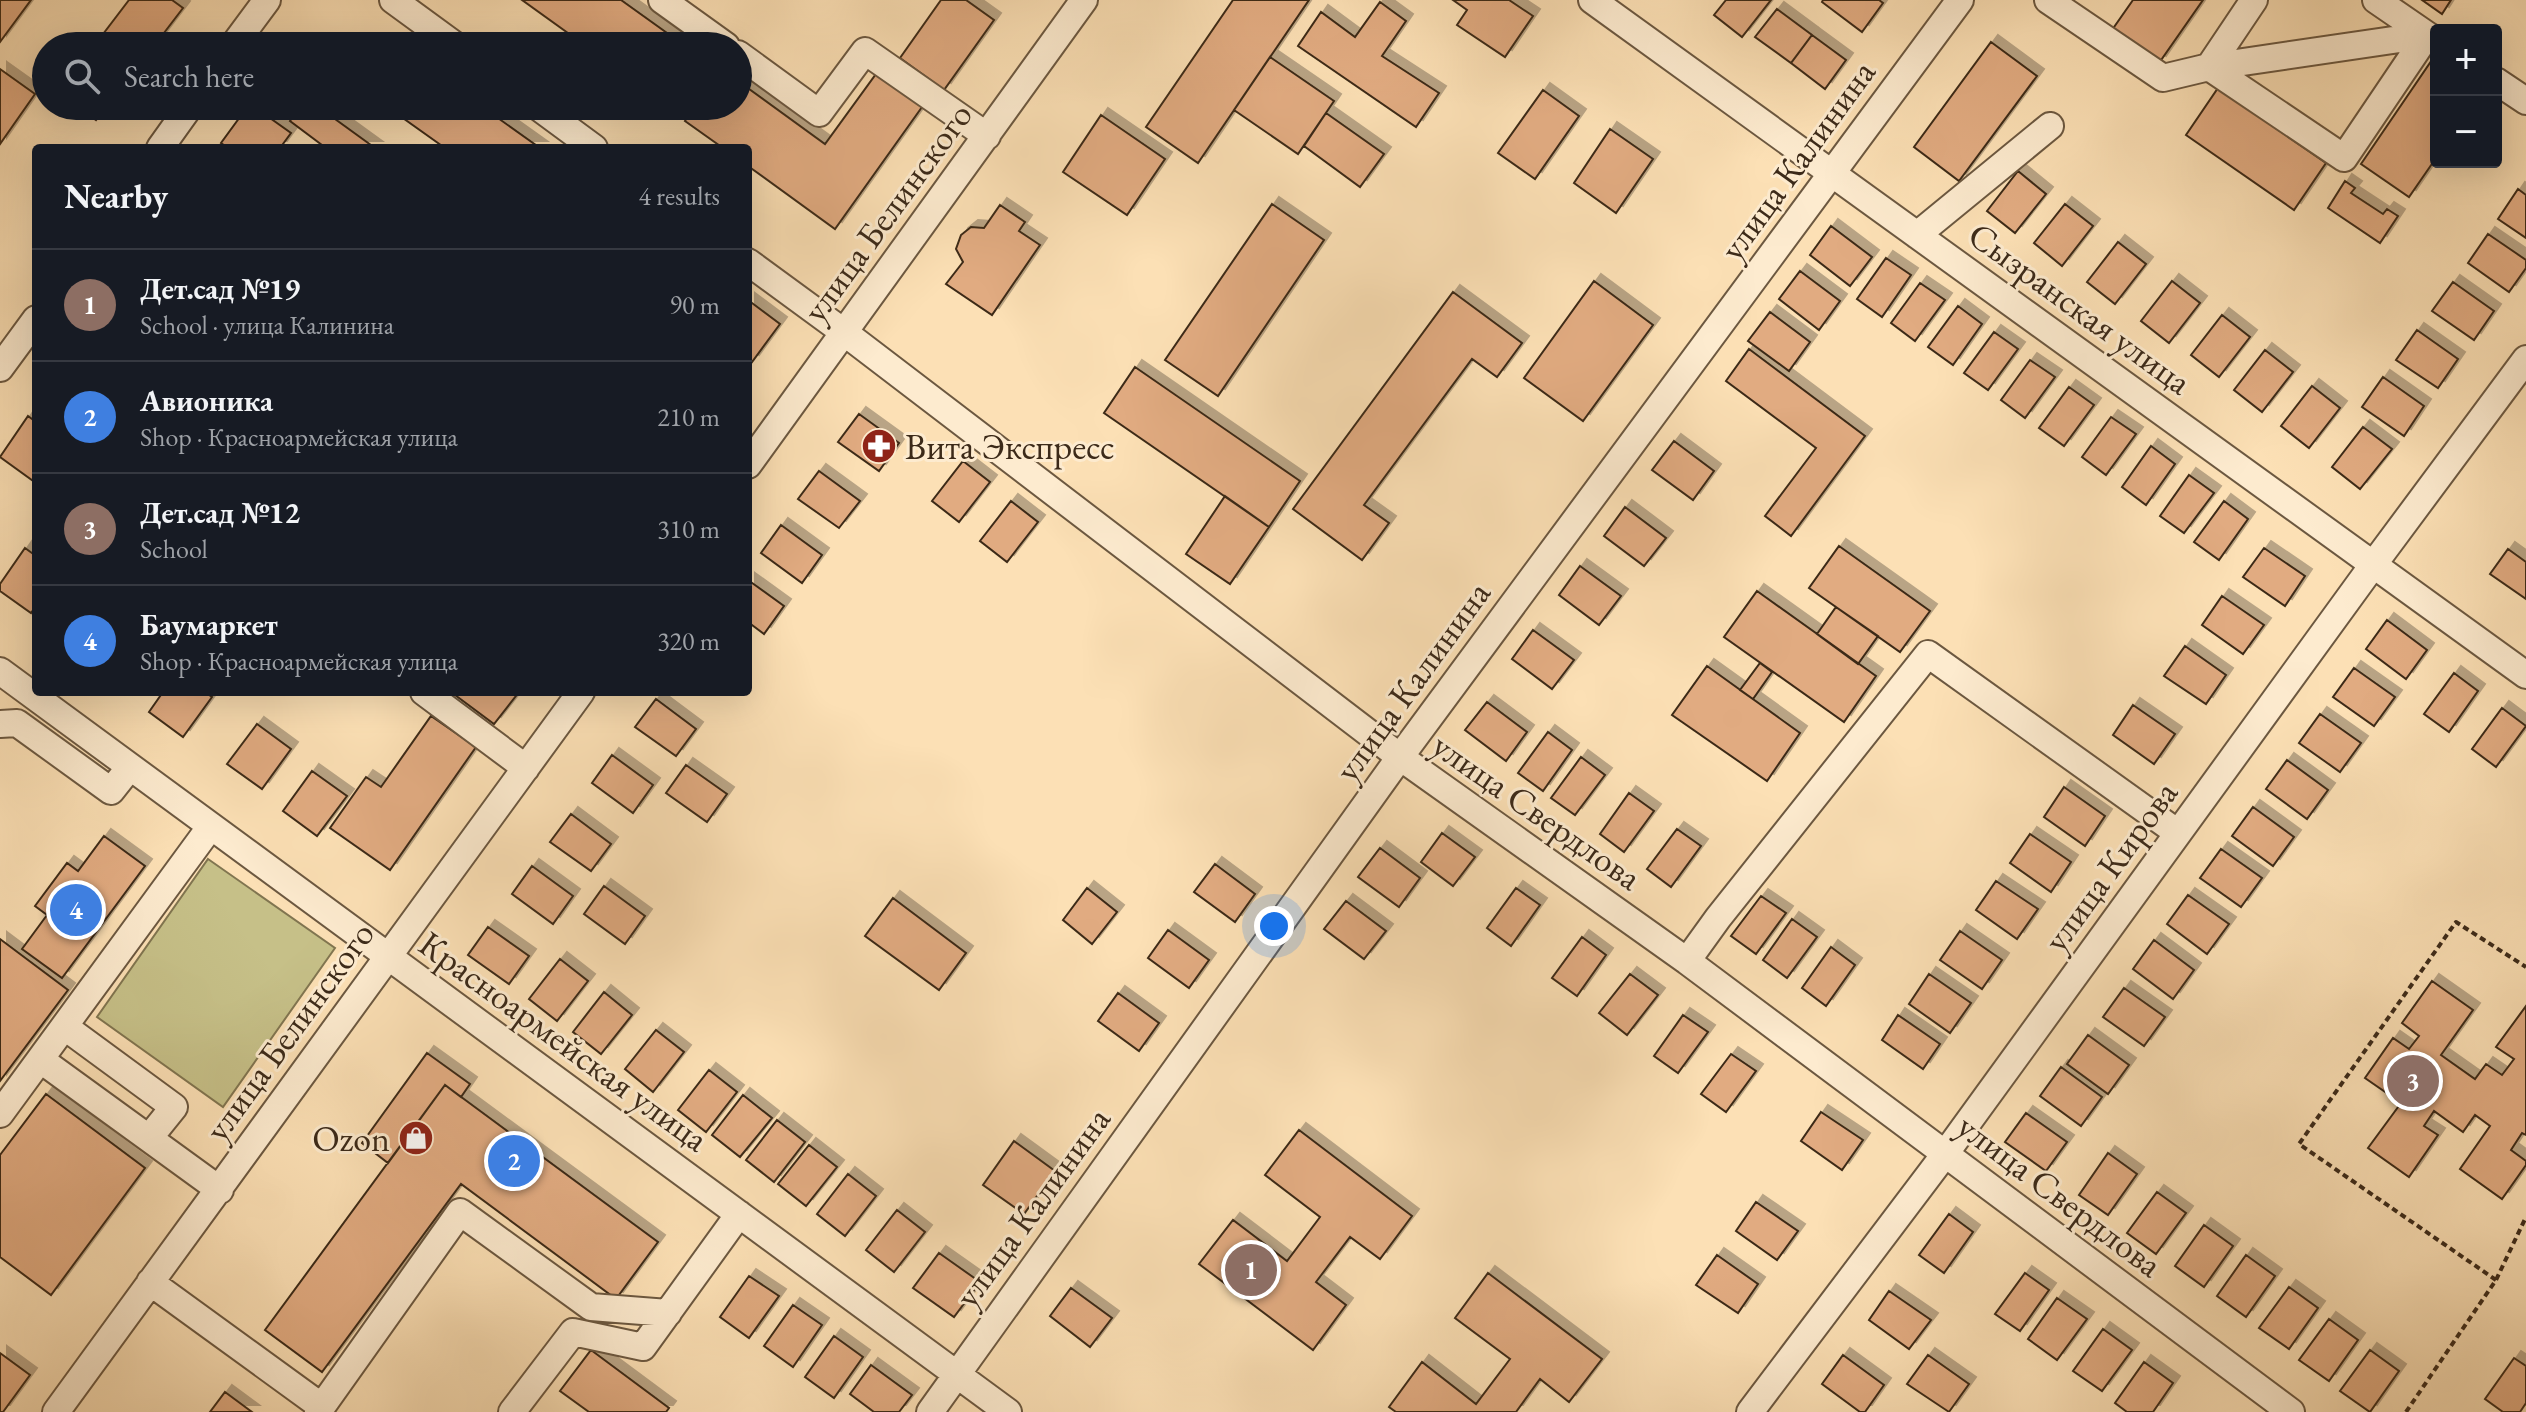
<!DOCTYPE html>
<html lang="en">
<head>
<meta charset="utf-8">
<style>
	body { margin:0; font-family:"EB Garamond",serif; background:#20242c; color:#f1f3f6 }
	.controls { position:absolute; right:24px; top:24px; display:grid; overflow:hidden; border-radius:8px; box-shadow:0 8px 32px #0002 }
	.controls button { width:72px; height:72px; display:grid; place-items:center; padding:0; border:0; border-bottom:2px solid #363941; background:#171b24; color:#f1f3f6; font:40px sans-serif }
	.you { position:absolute; left:1274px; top:926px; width:28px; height:28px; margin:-20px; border:6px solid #fff; border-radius:50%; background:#1a73e8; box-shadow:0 0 0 12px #1a73e833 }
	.badge { display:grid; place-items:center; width:52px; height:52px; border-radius:50%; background:#c59692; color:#fff; font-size:26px; font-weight:700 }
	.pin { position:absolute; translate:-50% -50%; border:4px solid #fff; box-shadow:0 2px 8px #0006 }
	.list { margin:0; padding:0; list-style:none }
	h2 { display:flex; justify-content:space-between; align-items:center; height:104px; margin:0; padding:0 32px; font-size:34px }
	h2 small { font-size:26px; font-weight:400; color:#9ea1a6 }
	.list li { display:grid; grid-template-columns:52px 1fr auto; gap:24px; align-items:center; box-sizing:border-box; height:112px; padding:0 32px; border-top:2px solid #363941 }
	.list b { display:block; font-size:30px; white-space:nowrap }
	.list p { margin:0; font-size:26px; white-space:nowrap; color:#9ea1a6 }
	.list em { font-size:26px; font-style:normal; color:#9ea1a6 }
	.icon { flex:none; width:44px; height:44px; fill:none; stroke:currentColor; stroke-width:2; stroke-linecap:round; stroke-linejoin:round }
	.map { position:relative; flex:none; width:2526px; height:1412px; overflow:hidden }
	.search { position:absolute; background:#171b24; box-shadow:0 8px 32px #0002; left:32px; top:32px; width:720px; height:88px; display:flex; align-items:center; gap:20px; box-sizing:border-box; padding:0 28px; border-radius:44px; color:#9ea1a6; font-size:30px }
	.panel { position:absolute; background:#171b24; box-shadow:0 8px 32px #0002; left:32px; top:144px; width:720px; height:552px; border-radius:8px }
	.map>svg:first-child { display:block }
</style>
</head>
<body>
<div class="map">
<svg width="2526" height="1412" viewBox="0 0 2526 1412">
	<defs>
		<filter id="shadow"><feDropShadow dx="7" dy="-7" stdDeviation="0" flood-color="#0004"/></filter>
	</defs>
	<rect width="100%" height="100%" fill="#fce0b5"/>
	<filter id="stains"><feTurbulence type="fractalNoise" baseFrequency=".0025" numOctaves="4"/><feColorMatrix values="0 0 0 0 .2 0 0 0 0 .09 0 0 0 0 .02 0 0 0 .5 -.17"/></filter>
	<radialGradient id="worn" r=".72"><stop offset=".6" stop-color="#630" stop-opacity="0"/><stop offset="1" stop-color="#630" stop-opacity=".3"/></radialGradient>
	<path fill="#c6c088" stroke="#817550" stroke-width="2" d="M208 859 335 948 223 1107 97 1017Z"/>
	<path fill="#e1ab81" stroke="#3c2a19" stroke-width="2" filter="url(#shadow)" d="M0 0H31L0 42Z
		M129 0H172L183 8 154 46H94Z
		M522 0H621L674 38 668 46H586Z
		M941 0H966L994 20 944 90 900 58Z
		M1233 0H1309L1198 163 1146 127Z
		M1453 0H1509L1533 16 1505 57 1457 25 1467 10Z
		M1726 0H1771L1742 37 1714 15Z
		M1823 0H1879L1883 3 1862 32 1822 2Z
		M2133 0H2203L2159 63 2112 30Z
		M2422 0H2451L2442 14Z
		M1380 2 1406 21 1382 56 1439 93 1416 127 1298 46 1321 12 1355 37Z
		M1777 9 1812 35 1791 63 1755 37Z
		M1812 35 1846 60 1825 89 1791 63Z
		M1991 42 2037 76 1959 181 1914 147Z
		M1270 57 1334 101 1298 154 1234 110Z
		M2434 57 2436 158 2409 197 2361 164Z
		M0 69 35 94 0 144Z
		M876 74 922 107 835 229 748 166V148H723L685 121 695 106H738V81L825 144Z
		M2218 88 2326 163 2294 210 2186 135Z
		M1543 90 1579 116 1535 179 1498 153Z
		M77 106H107L96 120Z
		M248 106H253L291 133 280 148H228L221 143Z
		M301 106H317L375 148H326L290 121Z
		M386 106H481L540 148H445Z
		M1326 113 1384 154 1360 187 1304 146Z
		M1101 115 1165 159 1127 215 1063 172Z
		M1610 129 1653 159 1616 213 1574 183Z
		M2018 171 2046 194 2015 233 1987 211Z
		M2345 181 2355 188 2351 193 2383 214 2387 209 2398 216 2380 243 2328 208Z
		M2518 189 2526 195V238L2498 219Z
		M1272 204 1324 240 1218 396 1165 360Z
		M2065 204 2093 226 2062 266 2034 243Z
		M1000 205 1025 222 1019 231 1040 245 992 315 946 284 963 262 956 249 961 235 971 227 984 228Z
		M1831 226 1872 257 1850 286 1810 255Z
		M2488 234 2526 260V268L2509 292 2468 263Z
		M2118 242 2146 264 2115 304 2087 282Z
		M1886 258 1911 275 1882 317 1857 299Z
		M1800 271 1840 301 1819 330 1779 299Z
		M1594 281 1653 325 1583 421 1524 378Z
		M2172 281 2200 303 2169 343 2141 321Z
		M2453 282 2494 311 2474 340 2432 311Z
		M1920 283 1945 300 1915 341 1891 323Z
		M1453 292 1522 343 1497 377 1472 359 1364 505 1389 523 1362 560 1293 509Z
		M748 300 780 324 752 362 748 359Z
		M1958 306 1982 324 1953 365 1928 347Z
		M1770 312 1810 342 1789 371 1748 341Z
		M2222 315 2250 337 2219 377 2191 355Z
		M2417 330 2458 359 2438 388 2396 360Z
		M1994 332 2018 349 1988 390 1964 373Z
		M1749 349 1865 436 1791 536 1765 516 1816 448 1726 381Z
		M2265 350 2293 372 2262 412 2234 390Z
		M2030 360 2055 377 2025 418 2001 400Z
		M1135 367 1300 481 1269 527 1104 413Z
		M2383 377 2424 406 2404 436 2362 407Z
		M2312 386 2340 408 2309 448 2281 426Z
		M2069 387 2094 405 2064 446 2039 428Z
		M859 414 899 443 879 471 838 442Z
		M28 416 36 422V483L0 457Z
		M2111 417 2136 434 2106 475 2082 457Z
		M2363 427 2392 449 2360 489 2332 467Z
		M1674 441 1714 471 1693 500 1652 470Z
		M2151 446 2175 464 2146 505 2122 487Z
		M963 461 990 482 959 522 932 501Z
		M819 471 860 501 839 528 798 499Z
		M2189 475 2214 493 2184 533 2160 516Z
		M1225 496 1269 527 1230 584 1186 554Z
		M1011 501 1038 522 1007 562 980 541Z
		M2224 501 2248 519 2219 560 2194 542Z
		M1625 507 1666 538 1644 566 1604 536Z
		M781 525 822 555 802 583 761 553Z
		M1839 546 1930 611 1900 652 1809 588Z
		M25 548 36 556V606L31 613 0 591V584Z
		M2264 548 2305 576 2285 606 2243 577Z
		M2508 549 2526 562V599L2490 574Z
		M1580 566 1621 596 1599 625 1559 595Z
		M748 580 784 606 764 634 748 622Z
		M1757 591 1876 676 1844 722 1724 637Z
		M2222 596 2264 625 2243 654 2202 625Z
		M1836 607 1878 636 1858 664 1817 634Z
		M2387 620 2427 650 2406 679 2366 649Z
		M1533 630 1574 660 1552 689 1512 659Z
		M2185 646 2226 675 2206 704 2164 676Z
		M1760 663 1772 672 1753 699 1740 690Z
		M1707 666 1800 733 1767 781 1672 715Z
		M2354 668 2395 697 2374 726 2333 697Z
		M2454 673 2478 691 2449 732 2424 714Z
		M163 692H205L212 697 183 737 149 712Z
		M451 692H519L494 724Z
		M656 699 696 729 676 756 635 727Z
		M1487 702 1527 732 1506 761 1465 730Z
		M2133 705 2175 734 2154 764 2113 735Z
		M2502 708 2526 726 2496 767 2472 749Z
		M2320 714 2361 743 2340 772 2299 743Z
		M431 716 476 747 390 870 330 828 366 777 381 787Z
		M257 724 291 749 262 789 227 764Z
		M1548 732 1572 750 1543 791 1518 773Z
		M612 755 653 785 633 813 592 783Z
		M1581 757 1605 775 1575 815 1551 798Z
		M2287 760 2328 790 2307 819 2266 789Z
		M686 765 727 794 707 822 666 793Z
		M312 771 347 796 317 836 283 811Z
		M2064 787 2105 816 2085 846 2044 817Z
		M1629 793 1654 811 1624 852 1600 834Z
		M2253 807 2294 837 2273 866 2232 836Z
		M571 814 611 844 591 871 550 842Z
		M1677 829 1701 846 1671 887 1647 869Z
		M1442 833 1475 857 1453 886 1421 862Z
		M2030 834 2071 862 2051 892 2010 863Z
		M104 836 145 866 62 978 22 949 47 915 35 906 67 863 78 871Z
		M1380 848 1420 878 1399 907 1358 877Z
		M2221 849 2262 878 2241 907 2200 878Z
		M1215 864 1255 894 1235 922 1194 892Z
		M532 866 573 896 553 924 512 894Z
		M1996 881 2038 909 2017 939 1976 910Z
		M604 886 645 916 625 944 584 914Z
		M1087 888 1117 912 1092 944 1063 920Z
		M1516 888 1540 905 1511 946 1487 928Z
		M2188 895 2229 924 2207 954 2167 924Z
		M1761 896 1786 913 1756 954 1731 936Z
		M893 898 966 953 939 990 865 936Z
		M1346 901 1386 931 1364 959 1324 929Z
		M1792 919 1817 937 1787 978 1763 960Z
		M488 927 529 956 509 984 468 955Z
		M1168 930 1209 960 1189 988 1148 958Z
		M1960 931 2002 960 1982 989 1940 960Z
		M1582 937 1606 955 1577 996 1552 978Z
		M0 939 68 990 0 1081Z
		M2154 940 2194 970 2173 999 2133 969Z
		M1831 947 1855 965 1826 1006 1802 988Z
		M560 959 588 981 557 1021 529 999Z
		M1630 974 1658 995 1627 1035 1599 1013Z
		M1929 974 1971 1003 1950 1033 1909 1004Z
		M2432 981 2473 1010 2441 1055 2475 1079 2486 1064 2502 1075 2514 1059 2496 1047 2526 1006V1135L2522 1133 2511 1150 2526 1161V1165L2502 1199 2460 1169 2490 1126 2475 1115 2463 1132 2434 1111 2424 1126 2438 1135 2409 1177 2368 1148 2401 1103 2365 1078 2393 1038 2409 1049 2419 1036 2402 1023Z
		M2124 988 2165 1017 2144 1046 2103 1017Z
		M604 992 632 1015 601 1054 573 1032Z
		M1118 993 1159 1023 1139 1051 1098 1021Z
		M1683 1015 1708 1032 1678 1073 1654 1056Z
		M1898 1015 1940 1044 1923 1069 1882 1040Z
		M656 1030 684 1052 653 1092 625 1069Z
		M2088 1035 2129 1065 2108 1094 2067 1064Z
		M427 1053 470 1084 461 1097 445 1085 388 1163 362 1143Z
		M1731 1054 1756 1071 1726 1112 1701 1094Z
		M2061 1067 2102 1097 2081 1126 2040 1096Z
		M709 1070 737 1092 706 1132 678 1110Z
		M445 1085 658 1242 616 1299 461 1184 322 1372 265 1330Z
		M46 1094 145 1168 51 1295 0 1257V1155Z
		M743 1095 772 1118 740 1157 712 1135Z
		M1821 1112 1863 1140 1842 1170 1801 1141Z
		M2026 1113 2067 1142 2046 1171 2005 1142Z
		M777 1120 805 1142 774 1182 746 1160Z
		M1299 1130 1412 1216 1380 1259 1350 1237 1316 1282 1346 1305 1313 1350 1199 1264 1233 1220 1287 1261 1320 1217 1265 1175Z
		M1014 1141 1055 1171 1024 1214 983 1185Z
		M809 1145 837 1167 806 1206 778 1184Z
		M2108 1153 2137 1174 2108 1215 2079 1195Z
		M848 1174 876 1196 845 1236 817 1214Z
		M2157 1192 2186 1213 2156 1254 2127 1233Z
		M1756 1202 1798 1231 1777 1260 1736 1231Z
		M897 1210 925 1232 894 1272 866 1250Z
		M1949 1214 1973 1232 1944 1273 1919 1255Z
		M2204 1225 2233 1246 2204 1287 2175 1266Z
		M939 1253 980 1282 954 1317 913 1288Z
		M1717 1255 1758 1284 1738 1313 1696 1285Z
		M2246 1255 2275 1276 2246 1317 2217 1296Z
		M1488 1273 1602 1359 1569 1402 1540 1379 1516 1412H1396L1389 1407 1422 1362 1476 1404 1510 1359 1455 1318Z
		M2025 1273 2049 1290 2020 1331 1995 1314Z
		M749 1276 779 1296 749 1338 720 1317Z
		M2289 1287 2318 1308 2289 1349 2259 1328Z
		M1071 1288 1112 1318 1090 1347 1050 1316Z
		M1889 1291 1931 1320 1909 1349 1869 1320Z
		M2057 1298 2087 1319 2057 1360 2028 1339Z
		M793 1305 822 1325 793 1367 764 1346Z
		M2329 1319 2358 1340 2329 1381 2299 1360Z
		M2103 1329 2132 1350 2102 1391 2073 1371Z
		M834 1336 863 1357 834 1398 805 1377Z
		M591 1350 669 1408 666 1412H589L560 1391Z
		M2370 1350 2399 1371 2370 1412 2340 1391Z
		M0 1353 30 1375 3 1412H0Z
		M1843 1355 1884 1385 1865 1412H1860L1822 1384Z
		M1928 1355 1969 1384 1949 1412 1907 1384Z
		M2514 1358 2526 1366V1403L2520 1412H2503L2485 1399Z
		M2144 1362 2173 1383 2153 1412H2127L2115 1403Z
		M871 1365 912 1395 899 1412H874L850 1394Z
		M225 1392 252 1412H210Z"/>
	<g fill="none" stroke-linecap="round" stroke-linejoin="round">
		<g stroke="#6c5840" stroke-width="30">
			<path id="minor" d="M393 0 456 46
				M662 0 726 46
				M1592 0 2526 675
				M2048 0 2163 78 2209 67 2427 35 2432 38
				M2254 0 2209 67 2344 158 2427 35 2376 0
				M233 46 267 0
				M738 54 819 113 865 51 987 136
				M2496 81 2526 101
				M537 106 594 148
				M160 148 190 106
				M1917 235 2050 126
				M748 262 845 333 1400 757 1687 961 2291 1412
				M0 368 36 319
				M748 465 1084 0
				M0 671 1008 1412
				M424 692 526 768
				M0 724 17 723 111 791 130 767
				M1687 961 1718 918 1928 654 2178 833
				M65 1027 174 1107 149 1138
				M41 1060 220 1190
				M0 1114 211 826
				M150 1282 322 1407
				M56 1412 581 692
				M318 1412 460 1212 591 1307 668 1313
				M512 1412 573 1332 643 1347 739 1214
				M930 1412 1400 757 1960 0
				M1750 1412 1945 1154 2373 565 2526 359"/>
		</g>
		<path stroke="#3c2a19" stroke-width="4" stroke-dasharray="6 4" stroke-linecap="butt" d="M2496 1280 2299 1144 2456 922 2526 967
			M2406 1412 2496 1280 2526 1217"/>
		<use href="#minor" stroke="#fdebcf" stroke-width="26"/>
	</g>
	<defs>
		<g id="pharmacy-disc" transform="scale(1.8)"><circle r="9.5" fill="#8f2418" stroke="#fdebcf"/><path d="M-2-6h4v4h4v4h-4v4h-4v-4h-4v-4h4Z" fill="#fff"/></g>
		<g id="shop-disc" transform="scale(1.8)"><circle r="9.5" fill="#8f2418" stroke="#fdebcf"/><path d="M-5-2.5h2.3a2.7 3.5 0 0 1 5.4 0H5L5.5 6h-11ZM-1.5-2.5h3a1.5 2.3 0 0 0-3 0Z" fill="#fff"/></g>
	</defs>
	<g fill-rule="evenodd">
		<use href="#pharmacy-disc" x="879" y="446"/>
		<use href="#shop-disc" x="416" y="1138"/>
	</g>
	<g text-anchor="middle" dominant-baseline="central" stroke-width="6" stroke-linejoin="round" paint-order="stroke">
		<g font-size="36" fill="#3c2a19" stroke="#fdebcf">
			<text transform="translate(1797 160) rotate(-54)">улица Калинина</text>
			<text transform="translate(887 212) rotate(-54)">улица Белинского</text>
			<text transform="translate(2080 308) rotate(36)">Сызранская улица</text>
			<text transform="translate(1412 681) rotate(-54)">улица Калинина</text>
			<text transform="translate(1537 811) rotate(35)">улица Свердлова</text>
			<text transform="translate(2110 866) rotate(-54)">улица Кирова</text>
			<text transform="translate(289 1031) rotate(-54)">улица Белинского</text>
			<text transform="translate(564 1041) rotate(36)">Красноармейская улица</text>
			<text transform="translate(2060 1195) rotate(37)">улица Свердлова</text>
			<text transform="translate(1032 1207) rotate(-54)">улица Калинина</text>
		</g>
		<g font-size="36" fill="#3c2a19" stroke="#fdebcf" text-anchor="start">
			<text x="905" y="446">Вита Экспресс</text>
			<text x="390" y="1138" text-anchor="end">Ozon</text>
		</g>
	</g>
	<rect width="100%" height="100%" filter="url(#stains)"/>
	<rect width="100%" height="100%" fill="url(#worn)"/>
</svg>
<div class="controls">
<button>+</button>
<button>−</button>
</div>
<div class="you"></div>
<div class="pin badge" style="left:1251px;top:1270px;background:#8d6e63">1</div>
<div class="pin badge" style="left:514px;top:1161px;background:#3f7fe0">2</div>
<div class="pin badge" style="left:2413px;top:1081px;background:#8d6e63">3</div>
<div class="pin badge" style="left:76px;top:910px;background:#3f7fe0">4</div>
<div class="search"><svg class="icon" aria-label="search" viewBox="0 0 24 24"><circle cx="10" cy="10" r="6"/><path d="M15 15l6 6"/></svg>Search here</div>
<section class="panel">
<h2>Nearby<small>4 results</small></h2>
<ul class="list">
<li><span class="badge" style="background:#8d6e63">1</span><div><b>Дет.сад №19</b><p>School · улица Калинина</p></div><em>90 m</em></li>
<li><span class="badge" style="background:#3f7fe0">2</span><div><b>Авионика</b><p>Shop · Красноармейская улица</p></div><em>210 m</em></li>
<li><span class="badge" style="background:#8d6e63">3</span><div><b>Дет.сад №12</b><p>School</p></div><em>310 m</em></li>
<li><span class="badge" style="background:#3f7fe0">4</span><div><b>Баумаркет</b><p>Shop · Красноармейская улица</p></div><em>320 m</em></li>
</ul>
</section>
</div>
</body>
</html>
